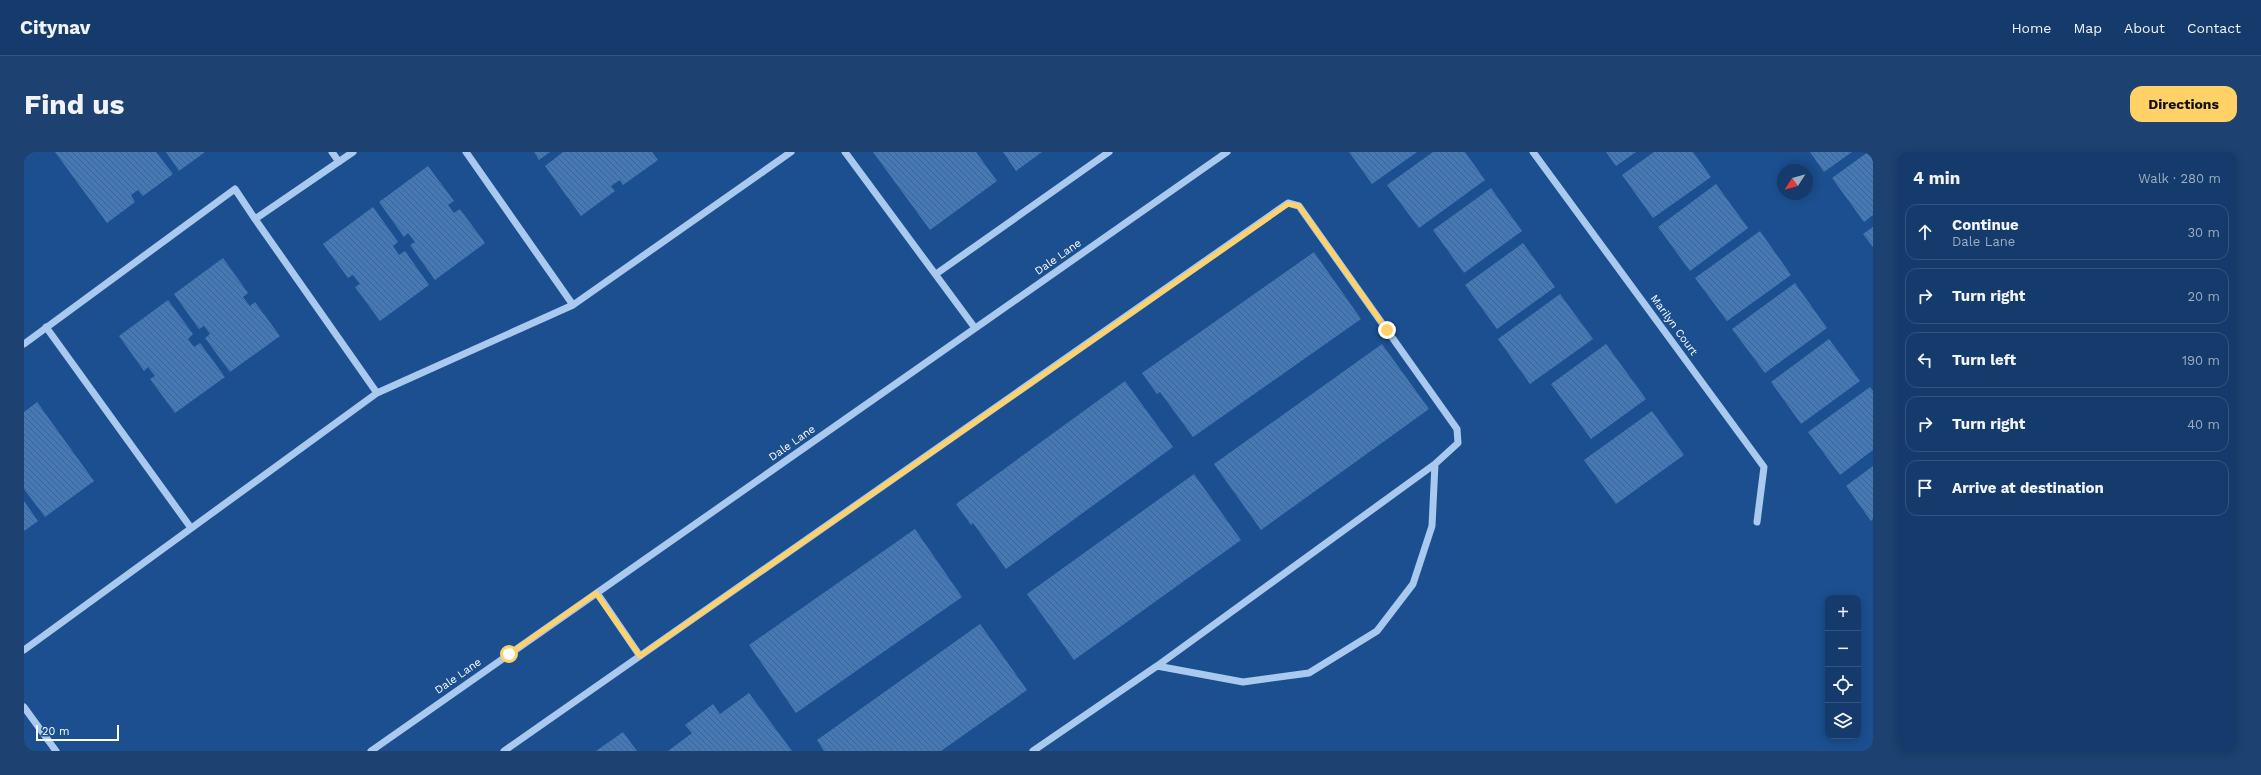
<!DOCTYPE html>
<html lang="en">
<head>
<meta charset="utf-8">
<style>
	body { margin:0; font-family:"Work Sans",sans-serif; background:#1d4271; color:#f1f3f6 }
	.controls { position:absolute; right:12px; bottom:12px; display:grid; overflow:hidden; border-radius:8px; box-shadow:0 2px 10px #0003 }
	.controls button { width:36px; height:36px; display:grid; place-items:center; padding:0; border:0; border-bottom:1px solid #33557e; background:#143b6b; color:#f1f3f6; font:20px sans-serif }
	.compass { position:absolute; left:1753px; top:12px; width:36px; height:36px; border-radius:50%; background:#143b6b; box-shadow:0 2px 10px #0003; rotate:234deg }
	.scale { position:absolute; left:12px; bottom:10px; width:83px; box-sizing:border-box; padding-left:4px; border:2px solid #fff; border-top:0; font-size:11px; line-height:14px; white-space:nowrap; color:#fff; -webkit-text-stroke:3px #1b4f8f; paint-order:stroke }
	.stop { position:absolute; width:12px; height:12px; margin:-9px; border:3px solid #ffd166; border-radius:50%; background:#fff }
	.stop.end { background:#ffd166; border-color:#fff; box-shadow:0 1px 4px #0008 }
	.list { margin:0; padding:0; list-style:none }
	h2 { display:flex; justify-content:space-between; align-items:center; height:52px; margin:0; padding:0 16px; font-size:17px }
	h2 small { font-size:13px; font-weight:400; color:#9dadc1 }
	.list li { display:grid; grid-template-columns:26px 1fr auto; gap:12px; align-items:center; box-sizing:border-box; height:56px; margin:0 8px 8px; padding:0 8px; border:1px solid #33557e; border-radius:12px }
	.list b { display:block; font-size:15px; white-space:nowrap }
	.list p { margin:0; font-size:13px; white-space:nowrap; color:#9dadc1 }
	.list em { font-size:13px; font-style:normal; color:#9dadc1 }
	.icon { flex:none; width:22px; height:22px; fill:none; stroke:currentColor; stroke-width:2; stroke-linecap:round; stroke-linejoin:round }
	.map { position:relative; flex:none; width:1849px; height:599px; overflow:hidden; border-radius:12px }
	header { display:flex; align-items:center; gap:24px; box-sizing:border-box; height:56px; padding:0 20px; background:#143b6b; border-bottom:1px solid #33557e }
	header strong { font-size:19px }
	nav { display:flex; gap:22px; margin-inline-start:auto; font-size:14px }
	.intro { display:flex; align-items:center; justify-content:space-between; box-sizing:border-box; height:96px; padding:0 24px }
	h1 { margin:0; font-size:28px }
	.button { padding:10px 18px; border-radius:12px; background:#ffd166; color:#111; font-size:14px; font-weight:700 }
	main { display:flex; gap:24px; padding:0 24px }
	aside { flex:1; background:#143b6b; border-radius:12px; box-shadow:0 2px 10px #0003 }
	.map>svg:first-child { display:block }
</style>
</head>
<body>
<header>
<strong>Citynav</strong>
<nav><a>Home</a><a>Map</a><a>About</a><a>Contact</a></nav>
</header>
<div class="intro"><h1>Find us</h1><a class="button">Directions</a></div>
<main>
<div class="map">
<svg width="1849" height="599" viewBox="0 0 1849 599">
	<defs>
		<pattern id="building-back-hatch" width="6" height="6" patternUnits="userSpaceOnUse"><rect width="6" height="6" fill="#4478b7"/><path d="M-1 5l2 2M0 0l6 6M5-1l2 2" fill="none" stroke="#486282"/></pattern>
	</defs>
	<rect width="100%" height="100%" fill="#1b4f8f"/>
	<path fill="url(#building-back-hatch)" d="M31 0H132L149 22 119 44 114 38 107 43 111 50 83 71Z
		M142 0H181L155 19Z
		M510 0H526L515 8Z
		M539 0H628L634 8 599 33 596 28 587 34 591 39 557 64 521 14Z
		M849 0H952L973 29 906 78Z
		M979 0H1018L992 19Z
		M1325 0H1393L1348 32Z
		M1409 0H1441L1461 28 1395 76 1363 33Z
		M1582 0H1612L1592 14Z
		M1630 0H1669L1687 25 1629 66 1598 23Z
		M1786 0H1828L1800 20Z
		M1844 0H1849V63L1840 70 1808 26Z
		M404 14 430 49 424 53 430 61 436 57 461 91 411 128 386 93 391 90 384 81 380 85 355 50Z
		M1692 32 1724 76 1666 119 1634 75Z
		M1467 36 1498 79 1440 121 1409 78Z
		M349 55 374 90 369 94 375 103 381 99 405 133 356 169 331 135 336 132 329 123 324 126 299 92Z
		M1849 75V95L1839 82Z
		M1736 79 1767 123 1703 169 1671 126Z
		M1499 91 1531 135 1473 177 1441 133Z
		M1290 100 1337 167 1169 285 1136 240 1133 242 1118 221Z
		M199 106 224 141 219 145 226 154 231 150 256 184 206 220 181 186 186 182 180 174 175 177 150 142Z
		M1771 131 1803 176 1741 221 1708 177Z
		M1536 142 1569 187 1506 232 1474 187Z
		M144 148 169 182 164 187 170 195 176 191 201 225 151 261 126 227 131 224 124 215 120 219 95 184Z
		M1805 187 1836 229 1777 272 1747 230Z
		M1358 192 1405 257 1237 378 1190 312Z
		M1582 192 1622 247 1567 287 1527 232Z
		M1101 229 1149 295 982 417 949 371 947 373 932 352Z
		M1846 235 1849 239V298L1816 323 1784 280Z
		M13 250 70 329 21 365 0 337V260Z
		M1628 259 1660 303 1592 352 1560 308Z
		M1849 314V367L1847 369 1822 334Z
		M1170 322 1217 388 1050 508 1003 442Z
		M0 349 14 369 0 379Z
		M891 377 938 445 772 561 725 493Z
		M956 472 1003 538 917 599H800L793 588Z
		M725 541 768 599H644L668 581 661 573 689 552 696 562Z
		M599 580 613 599H572Z"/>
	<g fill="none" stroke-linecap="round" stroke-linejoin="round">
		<path stroke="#a9c9ee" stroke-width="7" d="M308 0 315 10
			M329 0 231 67 353 241
			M442 0 549 153 767 0
			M821 0 951 176
			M1509 0 1740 315 1733 370
			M912 122 1085 0
			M22 175 167 376
			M0 192 211 37 231 67
			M573 441 616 504
			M0 498 353 241 549 153
			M1133 514 1411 312
			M0 555 32 599
			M347 599 1203 0
			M480 599 1264 51 1275 54 1433 277 1434 291 1411 312 1408 374 1389 432 1353 479 1285 521 1219 530 1133 514 1009 599"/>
	</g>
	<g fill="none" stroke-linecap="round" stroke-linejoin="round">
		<path stroke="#ffd166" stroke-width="5" d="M485 502 572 441 616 504 1264 52 1275 54 1363 178"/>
	</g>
	<g text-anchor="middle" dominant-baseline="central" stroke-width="3.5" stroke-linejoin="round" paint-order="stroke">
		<g font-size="11" fill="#fff" stroke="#1b4f8f">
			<text transform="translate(1034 105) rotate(-35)">Dale Lane</text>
			<text transform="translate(1650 173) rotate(54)">Marilyn Court</text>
			<text transform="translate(768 291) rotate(-35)">Dale Lane</text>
			<text transform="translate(434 524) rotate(-35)">Dale Lane</text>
		</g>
	</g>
</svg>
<div class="controls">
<button>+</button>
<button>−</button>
<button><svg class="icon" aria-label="locate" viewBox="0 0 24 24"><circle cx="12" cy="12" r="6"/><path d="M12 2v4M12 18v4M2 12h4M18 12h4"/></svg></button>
<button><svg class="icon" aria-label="layers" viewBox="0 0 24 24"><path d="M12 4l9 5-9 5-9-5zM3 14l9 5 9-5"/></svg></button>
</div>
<svg class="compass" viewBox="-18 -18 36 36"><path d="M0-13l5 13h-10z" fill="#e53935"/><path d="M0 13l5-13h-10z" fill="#9dadc1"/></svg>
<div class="scale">20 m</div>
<div class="stop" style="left:485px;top:502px"></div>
<div class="stop end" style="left:1363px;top:178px"></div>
</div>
<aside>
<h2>4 min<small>Walk · 280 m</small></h2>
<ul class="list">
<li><svg class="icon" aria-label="ahead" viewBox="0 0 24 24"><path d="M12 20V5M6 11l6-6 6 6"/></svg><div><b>Continue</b><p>Dale Lane</p></div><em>30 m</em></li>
<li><svg class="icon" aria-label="right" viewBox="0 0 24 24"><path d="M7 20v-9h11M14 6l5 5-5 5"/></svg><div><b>Turn right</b></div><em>20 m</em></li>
<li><svg class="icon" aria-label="left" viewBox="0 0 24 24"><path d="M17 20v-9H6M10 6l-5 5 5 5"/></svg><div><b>Turn left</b></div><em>190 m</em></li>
<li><svg class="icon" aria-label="right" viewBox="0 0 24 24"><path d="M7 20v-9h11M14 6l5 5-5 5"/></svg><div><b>Turn right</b></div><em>40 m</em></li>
<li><svg class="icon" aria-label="arrive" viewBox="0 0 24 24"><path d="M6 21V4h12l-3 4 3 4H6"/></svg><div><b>Arrive at destination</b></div></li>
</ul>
</aside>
</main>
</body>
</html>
